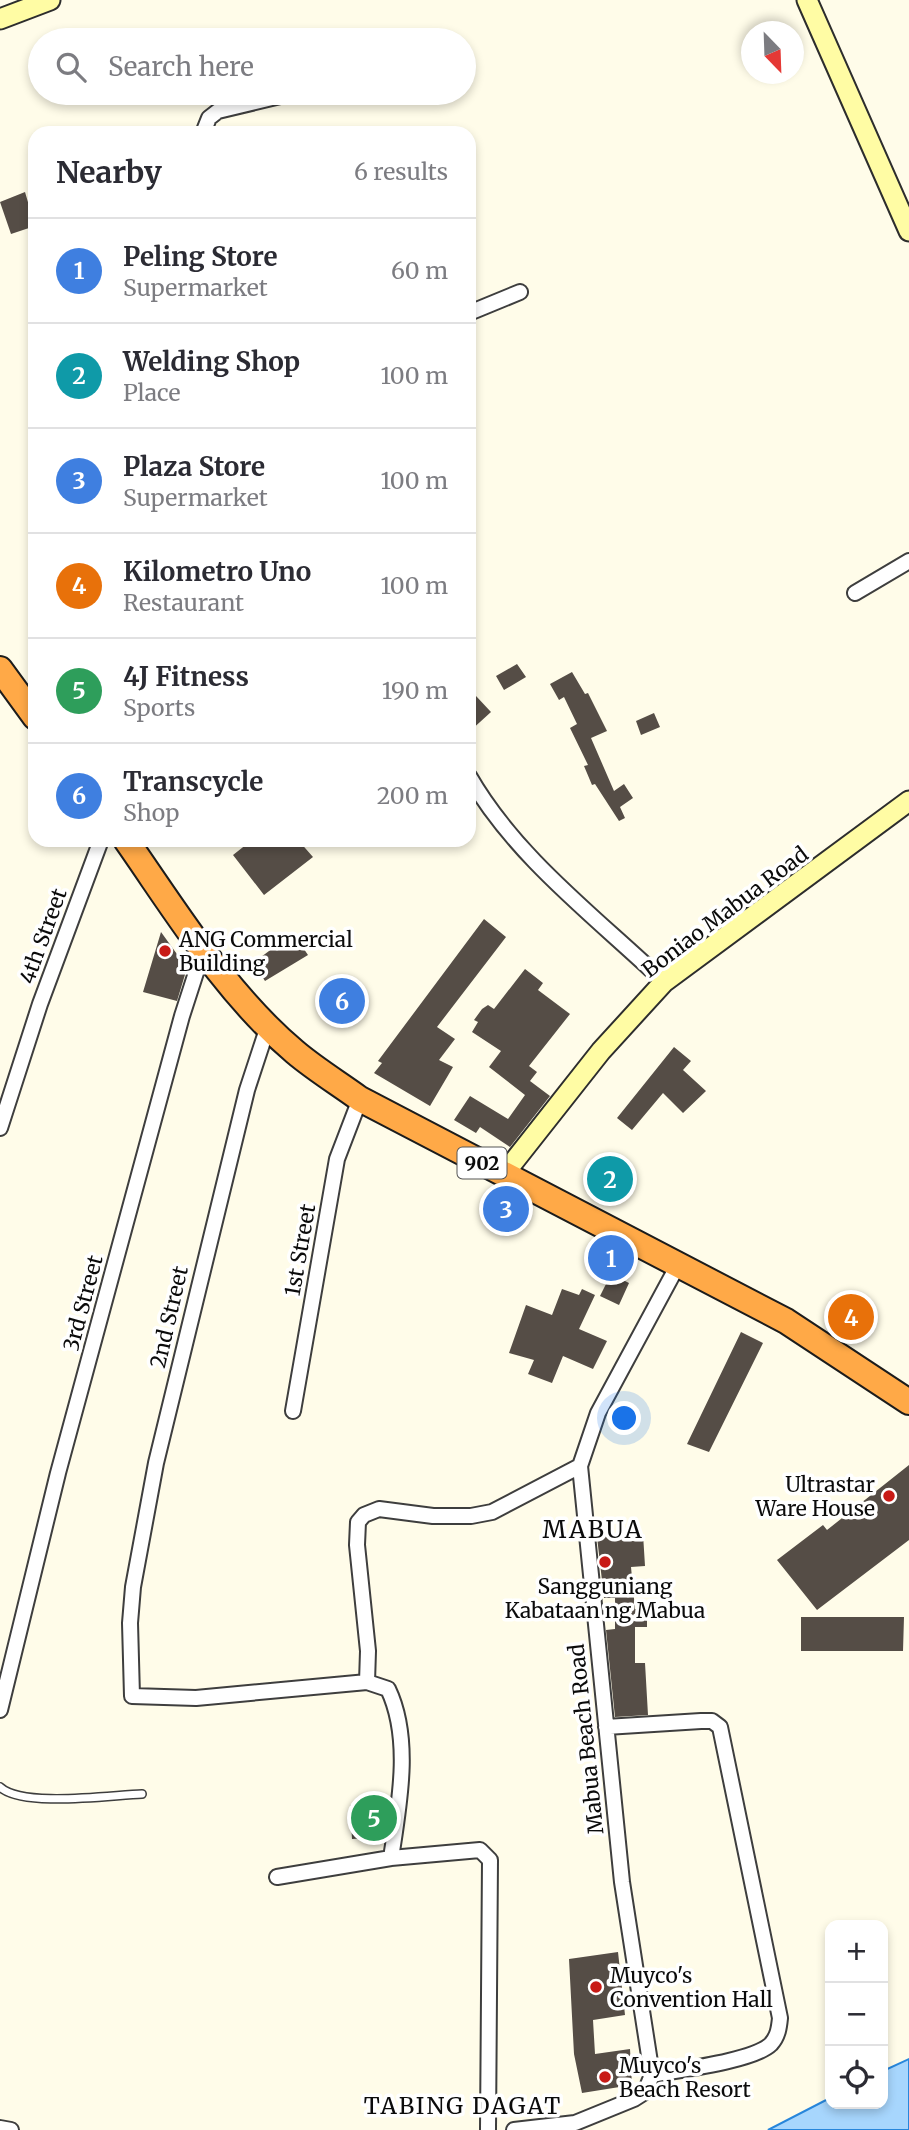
<!DOCTYPE html>
<html lang="en">
<head>
<meta charset="utf-8">
<style>
	body { margin:0; font-family:Merriweather,serif; background:#f7f7f7; color:#2b2b33 }
	.controls { position:absolute; right:21px; bottom:21px; display:grid; overflow:hidden; border-radius:14px; box-shadow:0 4px 10px #0003 }
	.controls button { width:63px; height:63px; display:grid; place-items:center; padding:0; border:0; border-bottom:2px solid #e1e1e2; background:#fff; color:#2b2b33; font:35px sans-serif }
	.compass { position:absolute; left:741px; top:21px; width:63px; height:63px; border-radius:50%; background:#fff; box-shadow:0 4px 10px #0003; rotate:157deg }
	.you { position:absolute; left:625px; top:1419px; width:24px; height:24px; margin:-18px; border:5px solid #fff; border-radius:50%; background:#1a73e8; box-shadow:0 0 0 10px #1a73e833 }
	.badge { display:grid; place-items:center; width:46px; height:46px; border-radius:50%; background:#c81a16; color:#fff; font-size:23px; font-weight:700 }
	.pin { position:absolute; translate:-50% -50%; border:4px solid #fff; box-shadow:0 2px 7px #0006 }
	.list { margin:0; padding:0; list-style:none }
	h2 { display:flex; justify-content:space-between; align-items:center; height:91px; margin:0; padding:0 28px; font-size:30px }
	h2 small { font-size:23px; font-weight:400; color:#7c7c81 }
	.list li { display:grid; grid-template-columns:46px 1fr auto; gap:21px; align-items:center; box-sizing:border-box; height:105px; padding:0 28px; border-top:2px solid #e1e1e2 }
	.list b { display:block; font-size:26px; white-space:nowrap }
	.list p { margin:0; font-size:23px; white-space:nowrap; color:#7c7c81 }
	.list em { font-size:23px; font-style:normal; color:#7c7c81 }
	.icon { flex:none; width:38px; height:38px; fill:none; stroke:currentColor; stroke-width:2; stroke-linecap:round; stroke-linejoin:round }
	.map { position:relative; flex:none; width:909px; height:2130px; overflow:hidden }
	.search { position:absolute; background:#fff; box-shadow:0 4px 10px #0003; left:28px; top:28px; width:448px; height:77px; display:flex; align-items:center; gap:18px; box-sizing:border-box; padding:0 24px; border-radius:38px; color:#7c7c81; font-size:26px }
	.panel { position:absolute; background:#fff; box-shadow:0 4px 10px #0003; left:28px; top:126px; width:448px; height:721px; border-radius:21px }
	.map>svg:first-child { display:block }
</style>
</head>
<body>
<div class="map">
<svg width="909" height="2130" viewBox="0 0 909 2130">
	<rect width="100%" height="100%" fill="#fffce9"/>
	<path fill="#a7d6fd" stroke="#2786db" stroke-width="2" d="M909 2059V2130H768L830 2098V2104H883V2071Z"/>
	<path fill="#554d46" d="M25 192 35 226 11 234 0 202Z
		M517 664 526 677 504 690 496 676Z
		M572 672 585 694 588 693 607 731 591 738 614 791 624 784 633 798 620 807 625 818 619 821 595 784 592 785 584 766 588 765 570 728 577 724 564 697 559 700 550 684Z
		M476 696 491 712 469 732V702Z
		M654 713 660 727 641 735 636 721Z
		M252 840H298L313 857 264 895 233 855Z
		M484 919 506 937 437 1027 455 1039 439 1060 453 1067 430 1106 374 1073 382 1063 378 1061Z
		M161 932 187 968 177 1001 143 992Z
		M293 933 308 955 265 981 253 963Z
		M525 969 543 983 538 990 570 1014 529 1066 537 1072 530 1081 550 1096 510 1147 480 1127 476 1133 454 1120 470 1096 508 1119 525 1095 489 1067 501 1051 472 1032 478 1022 474 1020 482 1009 488 1005 494 1009Z
		M335 978 363 1002 347 1023 321 1000Z
		M674 1047 691 1061 683 1070 706 1091 683 1113 663 1093 632 1130 617 1118Z
		M613 1158 629 1169 607 1200 591 1189Z
		M611 1274 629 1283 619 1305 600 1296Z
		M562 1289 579 1295 582 1289 595 1295 579 1329 607 1341 593 1369 563 1356 552 1383 528 1374 534 1360 509 1353 526 1305 552 1315Z
		M741 1332 763 1343 709 1452 687 1444Z
		M909 1465V1540L817 1610 777 1560 823 1525 827 1530Z
		M643 1534 645 1566 631 1567 635 1609H647V1627H635V1663H645L648 1715 615 1717 606 1630 615 1629V1598H604L597 1537Z
		M801 1617H904L903 1651H801Z
		M380 1803 382 1837 352 1839 350 1805Z
		M618 1952 625 2015 593 2020 595 2054 630 2049 632 2085 582 2093 574 2054 569 1959Z"/>
	<g fill="none" stroke-linecap="round" stroke-linejoin="round">
		<g stroke="#3e3e3e" stroke-width="10">
			<path id="lane" d="M0 1787C23 1808 111 1795 142 1794"/>
		</g>
		<g stroke="#3e3e3e" stroke-width="18">
			<path id="street" d="M203 133 209 118 218 111 293 93
				M469 313 520 292
				M855 593 909 561
				M469 776C516 858 597 918 664 982
				M268 1026 247 1090 156 1463 133 1587 130 1623 132 1696 196 1698 367 1682 388 1689C412 1739 399 1805 391 1858L480 1850 490 1860 488 2130
				M0 1128 40 1004 101 840
				M293 1411 337 1159 360 1099
				M367 1682 368 1651 357 1545 358 1522 364 1515 379 1509 433 1516H471L492 1512 580 1466
				M0 1710 58 1473 182 1016 203 951
				M606 1727 701 1721H712L720 1727 780 2018C779 2028 778 2036 771 2044 754 2061 678 2070 652 2075
				M277 1877 391 1858
				M0 2128 11 2130
				M514 2130 575 2123 634 2099 645 2092 652 2075 622 1882 580 1466 598 1413 679 1263"/>
		</g>
		<g stroke="#2d2d2d" stroke-width="23">
			<path id="secondary" d="M807 0 909 231
				M0 19 50 0
				M504 1174 601 1051 664 982 909 801"/>
		</g>
		<g stroke="#1c1c1c" stroke-width="28">
			<path id="highway" d="M0 669 35 717
				M126 840C177 913 226 994 295 1052 315 1069 338 1083 360 1099L786 1321 909 1402"/>
		</g>
		<use href="#lane" stroke="#fff" stroke-width="7"/>
		<use href="#street" stroke="#fff" stroke-width="14"/>
		<use href="#secondary" stroke="#fffca4" stroke-width="19"/>
		<use href="#highway" stroke="#ffa947" stroke-width="24"/>
	</g>
	<g fill="#c81a16" stroke="#fff" stroke-width="2.5">
		<circle cx="165" cy="951" r="7"/>
		<circle cx="889" cy="1496" r="7"/>
		<circle cx="605" cy="1562" r="7"/>
		<circle cx="596" cy="1987" r="7"/>
		<circle cx="605" cy="2077" r="7"/>
	</g>
	<g text-anchor="middle" dominant-baseline="central" stroke-width="7" stroke-linejoin="round" paint-order="stroke">
		<rect fill="#fff" stroke="#545454" stroke-width="2" x="457.5" y="1147.5" width="49" height="31" rx="5"/>
		<g font-size="19" font-weight="bold" fill="#0b0b0b">
			<text x="482" y="1163">902</text>
		</g>
		<g font-size="21" fill="#0b0b0b" stroke="#fff">
			<text transform="translate(725 912) rotate(-37)">Boniao Mabua Road</text>
			<text transform="translate(43 936) rotate(-70)">4th Street</text>
			<text transform="translate(300 1250) rotate(-80)">1st Street</text>
			<text transform="translate(83 1303) rotate(-75)">3rd Street</text>
			<text transform="translate(169 1317) rotate(-77)">2nd Street</text>
			<text transform="translate(586 1739) rotate(-96)">Mabua Beach Road</text>
		</g>
		<g font-size="21" fill="#0b0b0b" stroke="#fff" text-anchor="start">
			<text x="179" y="939">ANG Commercial<tspan x="179" dy="24">Building</tspan></text>
			<text x="875" y="1484" text-anchor="end">Ultrastar<tspan x="875" dy="24">Ware House</tspan></text>
			<text x="605" y="1586" text-anchor="middle">Sangguniang<tspan x="605" dy="24">Kabataan ng Mabua</tspan></text>
			<text x="610" y="1975">Muyco's<tspan x="610" dy="24">Convention Hall</tspan></text>
			<text x="619" y="2065">Muyco's<tspan x="619" dy="24">Beach Resort</tspan></text>
		</g>
		<g font-size="23" letter-spacing="2" fill="#0b0b0b" stroke="#fff">
			<text x="463" y="2105">TABING DAGAT</text>
		</g>
		<g font-size="24" letter-spacing="2" fill="#0b0b0b" stroke="#fff">
			<text x="593" y="1529">MABUA</text>
		</g>
	</g>
</svg>
<div class="controls">
<button>+</button>
<button>−</button>
<button><svg class="icon" aria-label="locate" viewBox="0 0 24 24"><circle cx="12" cy="12" r="6"/><path d="M12 2v4M12 18v4M2 12h4M18 12h4"/></svg></button>
</div>
<svg class="compass" viewBox="-18 -18 36 36"><path d="M0-13l5 13h-10z" fill="#e53935"/><path d="M0 13l5-13h-10z" fill="#7c7c81"/></svg>
<div class="you"></div>
<div class="pin badge" style="left:611px;top:1258px;background:#3f7fe0">1</div>
<div class="pin badge" style="left:610px;top:1179px;background:#0f9aa8">2</div>
<div class="pin badge" style="left:506px;top:1209px;background:#3f7fe0">3</div>
<div class="pin badge" style="left:851px;top:1317px;background:#e8710a">4</div>
<div class="pin badge" style="left:374px;top:1818px;background:#2e9e5b">5</div>
<div class="pin badge" style="left:342px;top:1001px;background:#3f7fe0">6</div>
<div class="search"><svg class="icon" aria-label="search" viewBox="0 0 24 24"><circle cx="10" cy="10" r="6"/><path d="M15 15l6 6"/></svg>Search here</div>
<section class="panel">
<h2>Nearby<small>6 results</small></h2>
<ul class="list">
<li><span class="badge" style="background:#3f7fe0">1</span><div><b>Peling Store</b><p>Supermarket</p></div><em>60 m</em></li>
<li><span class="badge" style="background:#0f9aa8">2</span><div><b>Welding Shop</b><p>Place</p></div><em>100 m</em></li>
<li><span class="badge" style="background:#3f7fe0">3</span><div><b>Plaza Store</b><p>Supermarket</p></div><em>100 m</em></li>
<li><span class="badge" style="background:#e8710a">4</span><div><b>Kilometro Uno</b><p>Restaurant</p></div><em>100 m</em></li>
<li><span class="badge" style="background:#2e9e5b">5</span><div><b>4J Fitness</b><p>Sports</p></div><em>190 m</em></li>
<li><span class="badge" style="background:#3f7fe0">6</span><div><b>Transcycle</b><p>Shop</p></div><em>200 m</em></li>
</ul>
</section>
</div>
</body>
</html>
